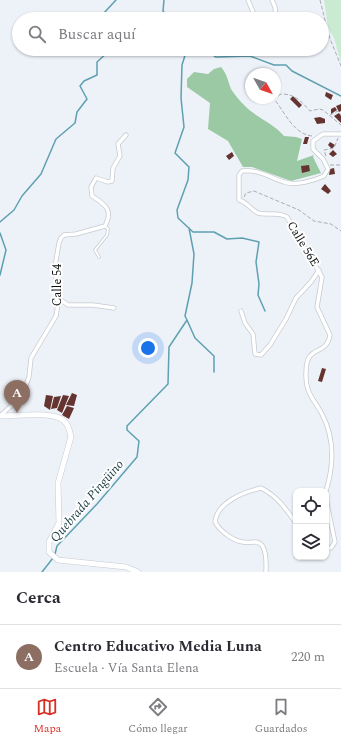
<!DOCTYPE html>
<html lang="es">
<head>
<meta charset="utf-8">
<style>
	body { margin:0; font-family:Spectral,serif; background:#f7f7f7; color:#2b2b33 }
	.controls { position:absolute; right:12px; bottom:12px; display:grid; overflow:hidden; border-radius:8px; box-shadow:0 1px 3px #0004 }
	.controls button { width:36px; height:36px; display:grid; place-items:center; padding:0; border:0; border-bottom:1px solid #e1e1e2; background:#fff; color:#2b2b33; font:20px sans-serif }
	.compass { position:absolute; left:245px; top:68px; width:36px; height:36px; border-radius:50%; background:#fff; box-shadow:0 1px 3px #0004; rotate:130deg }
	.you { position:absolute; left:148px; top:348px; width:14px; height:14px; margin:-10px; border:3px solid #fff; border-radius:50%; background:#1a73e8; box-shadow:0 0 0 6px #1a73e833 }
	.badge { display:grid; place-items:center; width:26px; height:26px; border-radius:50%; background:#d93025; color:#fff; font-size:13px; font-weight:700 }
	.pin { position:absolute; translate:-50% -33px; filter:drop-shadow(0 1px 2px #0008) }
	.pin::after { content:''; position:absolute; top:21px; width:14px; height:12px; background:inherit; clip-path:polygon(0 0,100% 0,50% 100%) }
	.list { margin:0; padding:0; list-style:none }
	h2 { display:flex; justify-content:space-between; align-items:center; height:52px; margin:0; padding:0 16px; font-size:17px }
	h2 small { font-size:13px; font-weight:400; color:#7c7c81 }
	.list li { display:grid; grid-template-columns:26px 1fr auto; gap:12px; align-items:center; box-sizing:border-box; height:64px; padding:0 16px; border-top:1px solid #e1e1e2 }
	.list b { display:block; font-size:15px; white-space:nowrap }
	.list p { margin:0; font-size:13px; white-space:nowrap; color:#7c7c81 }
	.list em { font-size:13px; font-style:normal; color:#7c7c81 }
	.icon { flex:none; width:22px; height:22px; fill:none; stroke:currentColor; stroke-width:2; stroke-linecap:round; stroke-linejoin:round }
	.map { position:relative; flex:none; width:341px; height:572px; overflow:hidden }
	.search { position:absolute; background:#fff; box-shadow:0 1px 3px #0004; left:12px; right:12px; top:12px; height:44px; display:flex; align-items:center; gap:10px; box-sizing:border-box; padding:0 14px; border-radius:22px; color:#7c7c81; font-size:15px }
	.sheet { height:116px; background:#fff }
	nav { display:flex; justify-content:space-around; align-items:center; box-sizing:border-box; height:56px; border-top:1px solid #e1e1e2; background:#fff; font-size:11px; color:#7c7c81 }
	nav a { display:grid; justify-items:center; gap:2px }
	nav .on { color:#d93025 }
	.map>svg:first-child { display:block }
</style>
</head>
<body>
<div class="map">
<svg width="341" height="572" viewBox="0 0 341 572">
	<rect width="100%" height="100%" fill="#edf2f8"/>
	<path fill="#caebd1" d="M324 0H341V63L334 38 328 27Z"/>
	<path fill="#9ac9a4" d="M221 67C228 76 227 79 231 89 234 94 240 101 245 106 257 118 273 123 284 136L296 137 302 139 297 161 314 155 313 157 321 173 291 181 252 167H243L228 141 208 129 210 103 187 87V79L194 72 208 74 214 69Z"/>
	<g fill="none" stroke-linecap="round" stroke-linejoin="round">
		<path stroke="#5ea0b1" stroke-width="1.5" d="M164 0 163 11 169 19
			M105 19 103 14 116 0
			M187 49 182 65 181 98 184 127 175 153 189 167 188 180 177 210 178 218 193 232H214L227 239 242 238 259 242 256 262 259 284 258 295 265 311
			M203 49 216 57 250 56 274 65H286L292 71 341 96
			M0 222 14 210 22 196 41 174 56 139 75 123 77 112 87 99 80 86 84 81 97 75V62L109 51V49
			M0 233 6 250 0 275
			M187 320 195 338 214 356V372
			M55 554 57 546 97 504 137 457 139 441 127 430V426L168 384 169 347 187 320 185 316 192 283 194 254 189 228
			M42 572 53 558"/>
	</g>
	<path fill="#653430" d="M326 92 333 95 331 100 325 96Z
		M293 96 302 105 299 108 290 99Z
		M341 104V111L339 112 336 106Z
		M335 107 337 110 331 114V109Z
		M339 113 341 116V123L334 116Z
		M320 117 325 119V123L317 124 314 118Z
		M305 137H309L307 144H303Z
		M330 142 335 145 332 149 328 145Z
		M333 150 337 154 333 157 329 154Z
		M232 152 234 156 229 160 226 156Z
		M309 165 310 171 302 173 301 166Z
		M334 168 335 174 329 175 330 169Z
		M325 184 331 191 328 194 321 189Z
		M322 368 326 369 322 382 318 381Z
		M72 393 77 395 74 406 66 405Z
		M46 395 53 396 50 410 44 406Z
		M63 395 69 396 62 413 57 410Z
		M61 396 57 408 51 409 54 397Z
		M67 406 74 408 69 419 62 415Z"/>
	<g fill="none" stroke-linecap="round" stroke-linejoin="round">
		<g stroke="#c6cad1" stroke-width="3.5">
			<path id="lane" d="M99 257 95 250 107 235 108 229 105 226"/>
		</g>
		<g stroke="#c6cad1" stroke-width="5">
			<path id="street" d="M248 0 256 19
				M272 0 275 7 276 19
				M58 298 68 305H93L114 308
				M241 311 245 323 253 334 255 354 261 355 270 345 286 319 296 298 311 282 319 270
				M0 416 12 405 26 385 29 377 31 358 56 316 58 304 55 266 59 243 61 238 64 235 76 234 105 226C114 209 104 204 92 196L91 187 96 178 108 182 112 181 113 168 120 156 118 144 126 135
				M326 491C334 465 335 439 322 414 313 398 305 392 306 373 306 342 326 358 330 335L317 307 322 277 287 217C278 211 268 216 258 213 251 210 247 202 239 200V175L242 171C259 169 270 178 284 182 296 186 313 181 324 176L328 169 323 159 313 149V141L323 134H341
				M326 499 335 542 331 548H326
				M266 572C266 564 267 554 263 547 258 538 250 544 243 542 233 541 220 531 215 522 217 502 244 492 261 488 277 496 286 509 296 523"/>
		</g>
		<g stroke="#c6cad1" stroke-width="6">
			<path id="secondary" d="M0 416C14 416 52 411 63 420 68 424 70 431 71 437L58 483 59 523 49 542V552L58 560 126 567 138 572"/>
		</g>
		<path stroke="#a9adb2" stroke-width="1" stroke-dasharray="4 2" stroke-linecap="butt" d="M320 0 329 36 341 66
			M330 115 338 111 341 115
			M312 136C293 134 285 112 274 99L281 94C295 94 301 101 310 111L319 109 323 110 341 125
			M326 156 324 150 334 148 338 138
			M330 165H341
			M244 197 246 193 254 191 299 210 314 221 331 224 341 231"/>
		<use href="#lane" stroke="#fff" stroke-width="2"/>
		<use href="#street" stroke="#fff" stroke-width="3.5"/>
		<use href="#secondary" stroke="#fff" stroke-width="5"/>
	</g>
	<g text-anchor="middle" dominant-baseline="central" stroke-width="4" stroke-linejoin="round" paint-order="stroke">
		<g font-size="12" fill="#0e1012" stroke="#fefefe">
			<text transform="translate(303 244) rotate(59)">Calle 56E</text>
			<text transform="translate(57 285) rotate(-90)">Calle 54</text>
		</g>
		<g font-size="13" font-style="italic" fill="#193a42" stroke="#fefefe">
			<text transform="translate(87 501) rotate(-49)">Quebrada Pingüino</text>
		</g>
	</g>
</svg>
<div class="controls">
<button><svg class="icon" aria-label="locate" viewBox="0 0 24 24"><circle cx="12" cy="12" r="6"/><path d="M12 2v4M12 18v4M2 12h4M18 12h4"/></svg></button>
<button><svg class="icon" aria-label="layers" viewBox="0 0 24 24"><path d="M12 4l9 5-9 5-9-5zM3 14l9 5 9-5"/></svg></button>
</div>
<svg class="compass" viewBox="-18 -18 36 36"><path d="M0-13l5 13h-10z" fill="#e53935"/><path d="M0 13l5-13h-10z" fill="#7c7c81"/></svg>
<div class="you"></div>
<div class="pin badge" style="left:17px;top:413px;background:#8d6e63">A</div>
<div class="search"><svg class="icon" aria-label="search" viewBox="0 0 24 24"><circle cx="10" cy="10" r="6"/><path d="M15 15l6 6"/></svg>Buscar aquí</div>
</div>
<section class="sheet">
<h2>Cerca<small></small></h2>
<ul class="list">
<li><span class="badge" style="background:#8d6e63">A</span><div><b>Centro Educativo Media Luna</b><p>Escuela · Vía Santa Elena</p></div><em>220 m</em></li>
</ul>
</section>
<nav>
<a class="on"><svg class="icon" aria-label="map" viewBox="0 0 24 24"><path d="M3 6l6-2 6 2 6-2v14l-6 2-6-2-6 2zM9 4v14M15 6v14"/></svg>Mapa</a>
<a><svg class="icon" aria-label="directions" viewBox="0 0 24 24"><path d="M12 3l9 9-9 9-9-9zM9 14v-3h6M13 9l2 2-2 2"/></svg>Cómo llegar</a>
<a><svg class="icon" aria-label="saved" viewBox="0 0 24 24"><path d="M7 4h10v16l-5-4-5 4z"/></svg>Guardados</a>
</nav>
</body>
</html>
